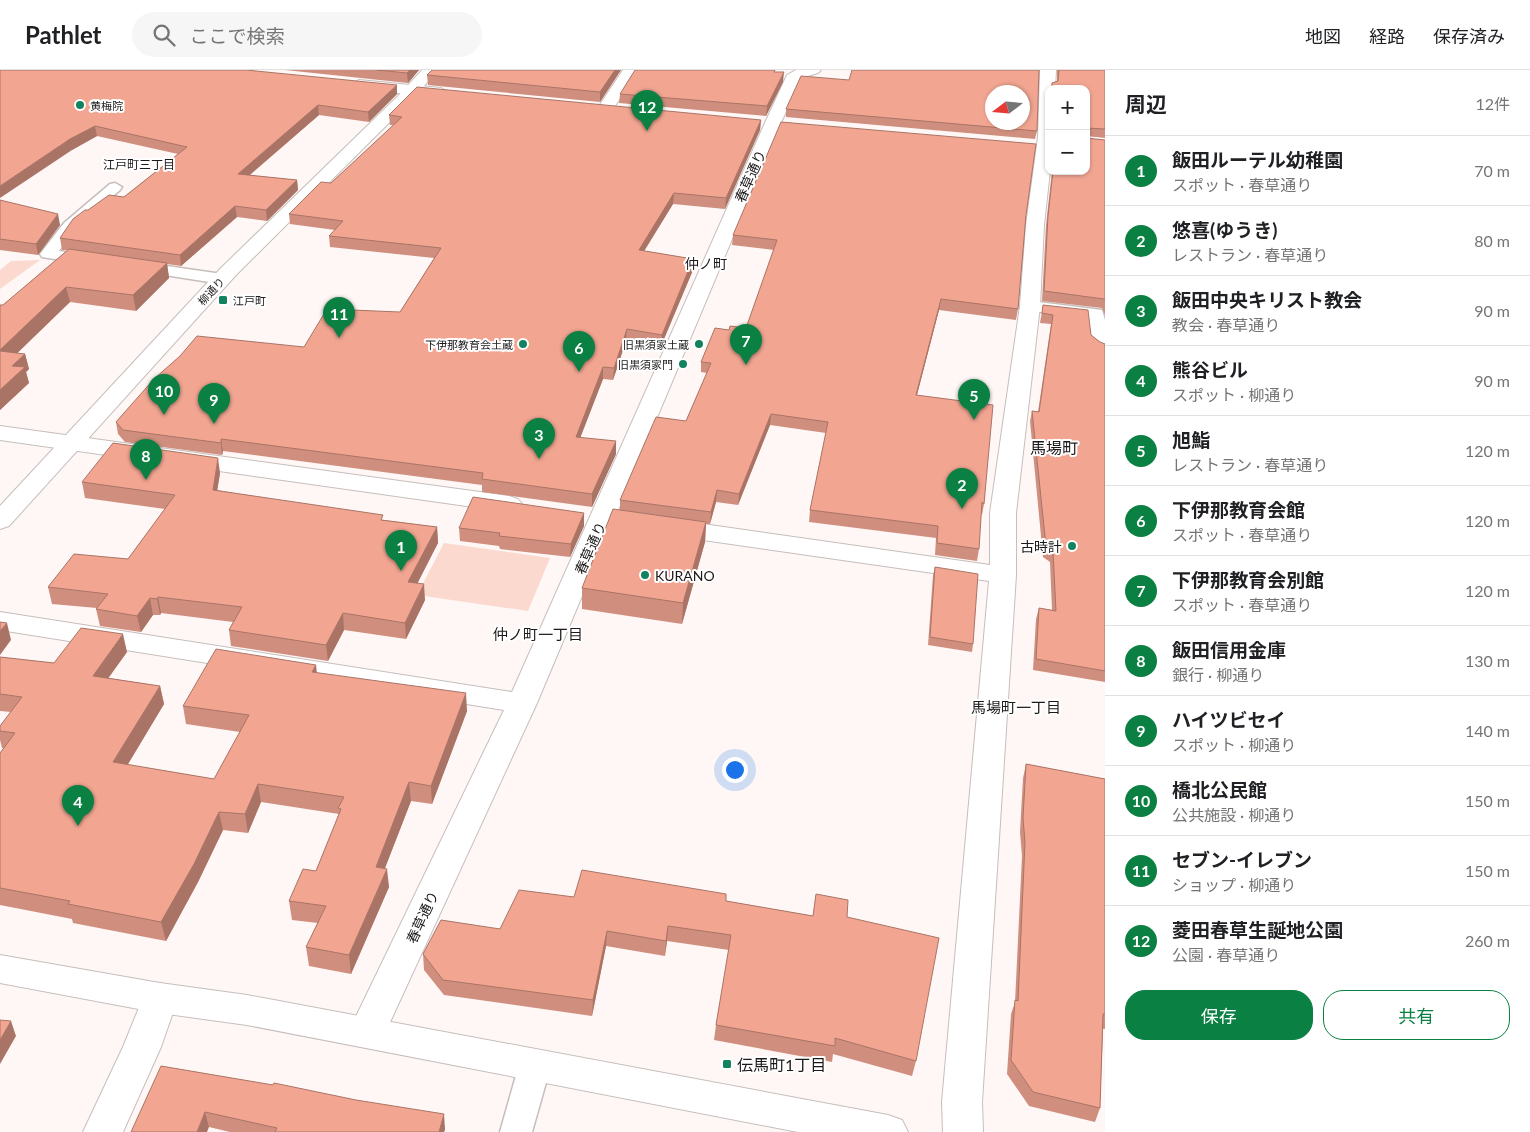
<!DOCTYPE html>
<html lang="ja">
<head>
<meta charset="utf-8">
<style>
	body { margin:0; font-family:Lato,"Noto Sans JP",sans-serif; background:#f6f6f6; color:#202124 }
	.controls { position:absolute; right:15px; top:15px; display:grid; overflow:hidden; border-radius:10px; box-shadow:0 1px 4px #0004 }
	.controls button { width:45px; height:45px; display:grid; place-items:center; padding:0; border:0; border-bottom:1px solid #e0e0e0; background:#fff; color:#202124; font:25px sans-serif }
	.compass { position:absolute; left:985px; top:15px; width:45px; height:45px; border-radius:50%; background:#fff; box-shadow:0 1px 4px #0004; rotate:254deg }
	.you { position:absolute; left:734px; top:699px; width:18px; height:18px; margin:-12px; border:4px solid #fff; border-radius:50%; background:#1a73e8; box-shadow:0 0 0 8px #1a73e833 }
	.badge { display:grid; place-items:center; width:32px; height:32px; border-radius:50%; background:#0b8043; color:#fff; font-size:16px; font-weight:700 }
	.pin { position:absolute; translate:-50% -41px; filter:drop-shadow(0 1px 2px #0008) }
	.pin::after { content:''; position:absolute; top:26px; width:18px; height:15px; background:inherit; clip-path:polygon(0 0,100% 0,50% 100%) }
	.list { margin:0; padding:0; list-style:none }
	h2 { display:flex; justify-content:space-between; align-items:center; height:65px; margin:0; padding:0 20px; font-size:21px }
	h2 small { font-size:16px; font-weight:400; color:#757577 }
	.list li { display:grid; grid-template-columns:32px 1fr auto; gap:15px; align-items:center; box-sizing:border-box; height:70px; padding:0 20px; border-top:1px solid #e0e0e0 }
	.list b { display:block; font-size:19px; white-space:nowrap }
	.list p { margin:0; font-size:16px; white-space:nowrap; color:#757577 }
	.list em { font-size:16px; font-style:normal; color:#757577 }
	.actions { display:flex; gap:10px; padding:15px 20px }
	.actions a { flex:1; padding:11px 0; border:1px solid #0b8043; border-radius:20px; text-align:center; font-size:18px; color:#0b8043 }
	.actions .main { background:#0b8043; color:#fff }
	.icon { flex:none; width:28px; height:28px; fill:none; stroke:currentColor; stroke-width:2; stroke-linecap:round; stroke-linejoin:round }
	.map { position:relative; flex:none; width:1105px; height:1062px; overflow:hidden }
	header { display:flex; align-items:center; gap:30px; box-sizing:border-box; height:70px; padding:0 25px; background:#fff; border-bottom:1px solid #e0e0e0 }
	header strong { font-size:24px }
	nav { display:flex; gap:28px; margin-inline-start:auto; font-size:18px }
	.search { width:350px; height:45px; background:#f6f6f6; display:flex; align-items:center; gap:12px; box-sizing:border-box; padding:0 18px; border-radius:28px; color:#757577; font-size:19px }
	main { display:flex }
	aside { flex:1; background:#fff }
	.map>svg:first-child { display:block }
</style>
</head>
<body>
<header>
<strong>Pathlet</strong>
<div class="search"><svg class="icon" aria-label="search" viewBox="0 0 24 24"><circle cx="10" cy="10" r="6"/><path d="M15 15l6 6"/></svg>ここで検索</div>
<nav><a>地図</a><a>経路</a><a>保存済み</a></nav>
</header>
<main>
<div class="map">
<svg width="1105" height="1062" viewBox="0 0 1105 1062">
	<rect width="100%" height="100%" fill="#fef7f5"/>
	<path fill="#fcd9cf" d="M40 190 0 219V200L11 191Z
		M444 473 550 488 528 541 417 525Z"/>
	<g fill="none" stroke-linecap="round" stroke-linejoin="round">
		<g stroke="#c6bebc" stroke-width="3">
			<path id="service" d="M115 113 122 117 120 120 74 159 59 181 98 187 100 190 98 193 92 195 42 187 40 184 64 153 110 114Z
				M139 192 222 204 230 209 222 214 133 200 131 197 133 194Z
				M1030 231 1102 240 1105 250V282C1084 277 1089 266 1088 248L1024 240 1022 236 1024 232Z
				M535 982 546 986 551 995 532 1062H500L519 995 524 986Z"/>
		</g>
		<g stroke="#c6bebc" stroke-width="2">
			<path id="minor" d="M623 0H639L611 42H599L597 39Z
				M796 0H821L818 3 801 8 780 55 537 633 380 974 367 978 354 974 348 963 504 640 0 560V542L512 622 764 55 787 5Z
				M1040 0H1056L1055 19H1049L1050 101 1044 155 1040 236 1016 443V505L982 1032 983 1062H943L942 1032 989 511 668 465 659 462 655 457 659 452 668 449 990 495V443L1020 236 1026 155 1038 67Z
				M359 10 441 18 449 23 441 28 354 18 351 15Z
				M0 356 509 426 518 429 522 434 518 439 509 442 0 370Z
				M160 913 173 918 178 928 161 977 123 1062H83L123 977 147 918Z"/>
		</g>
		<g stroke="#c6bebc" stroke-width="2">
			<path id="tertiary" d="M422 0H438L411 31 236 205 9 456 0 459V436L222 197 399 25Z
				M0 885 160 913 247 925 888 1045 902 1050 908 1062H798L247 955 160 943 0 913Z"/>
		</g>
		<use href="#service" fill="#fff" fill-rule="evenodd"/>
		<use href="#minor" fill="#fff" fill-rule="evenodd"/>
		<use href="#tertiary" fill="#fff" fill-rule="evenodd"/>
	</g>
	<path fill="#d08f7e" d="M0 0 397 15V24L369 52 319 45 250 105 297 110 298 120 267 151 237 147 181 196 167 194 169 208 136 241 70 232 17 283 25 284 29 299 26 302 29 313 0 340V235H3L68 180H62L60 168 88 140 124 127 178 84 97 66 72 80Z
		M285 0H419L408 13Z
		M432 0H621L600 32 428 15 427 5Z
		M1057 0H1105V68L1086 66V68L1105 70V245L1102 238 1042 231 1046 155 1052 101H1086V19H1051L1052 13 1057 12Z
		M778 2 783 12 766 46 619 33 620 24Z
		M849 10 1037 61 1035 69 786 47V39Z
		M389 45 761 50 760 60 725 139 673 134 644 181 693 189V200L661 276 626 271 613 310 603 309 580 367 616 384 592 437 482 422V415L223 381 222 385 125 372 118 364 116 352 304 277 400 242 434 188 330 177 329 166 335 160 290 154 289 144 331 113 394 55H390Z
		M0 130 60 155 38 185 0 180Z
		M1026 145 1018 239 1016 250 939 240 917 325 984 434 982 445 981 444 979 479 977 491 935 485 936 468 809 452 810 440 826 363 770 355 738 435 716 432 710 454H706L705 472 682 554 582 539V518L620 440V430L686 351 707 303 701 302V292L729 260 746 258 774 180 732 175 733 165Z
		M1043 235 1091 265 1100 272 1105 274V612L1033 600 1036 549 1039 538 1052 540 1050 492 1043 487 1030 351 1032 341 1038 342 1051 254 1040 253Z
		M220 403 217 420 384 450 437 457 438 473 417 513 425 530 406 569 344 560 328 591 231 576 229 560 233 552 161 543 160 545H153L141 562 100 556 96 539 97 538 52 534 48 517 128 489 165 439 85 428 82 412Z
		M584 443V456L570 487 500 479 499 476 460 471 459 458Z
		M935 497 973 574 972 582 928 575 933 505Z
		M127 582 108 608 160 616 164 634 127 695 214 709 240 662 186 654 183 636 316 603 467 641 432 734 411 731 385 798 389 817 351 904 309 896 306 877 318 853 292 850 289 831 316 801 339 744 261 732 248 763 223 760 198 812 166 871 73 853 72 849 0 835V683L4 678H2L0 670V656L11 642 0 641V587L54 593Z
		M1026 694 1105 709V959H1103L1100 1038 1095 1052 1029 1036 1007 1004 1011 944 1015 932 1022 786 1020 762 1023 708Z
		M816 824 847 847 916 991 912 1006 833 984 832 992 714 970 716 955 729 880 667 871 665 886 606 876 592 946 444 925 424 900 423 884 500 859 574 827 726 831 813 846Z
		M161 996 445 1059 444 1062H230L209 1057Z"/>
	<path fill="#a97466" d="M410 0H419L408 13 407 3Z
		M615 0H621L600 32V22Z
		M784 2 783 12 766 46 767 36Z
		M397 15V24L369 52 368 42Z
		M318 35 319 45 239 114 238 104Z
		M761 50 760 60 725 139 726 128Z
		M95 56 97 66 72 80 0 128V116L70 69Z
		M297 110 298 120 267 151 266 140Z
		M674 123 673 134 638 191 639 180Z
		M235 136 237 147 181 196 180 185Z
		M58 144 60 155 38 185 36 174Z
		M693 189V200L661 276 662 265Z
		M167 193 169 208 136 241 133 225Z
		M66 217 70 232 3 297 0 280Z
		M941 229 939 240 914 336 916 325Z
		M627 259 626 271 613 310 614 298Z
		M25 284 29 299 26 302 29 313 0 340V320L12 296Z
		M603 297V309L576 379V367Z
		M771 344 770 355 738 435 739 424Z
		M221 369 223 381 222 385 221 373Z
		M616 371V384L592 437V424Z
		M218 388 220 403 215 435 213 420Z
		M717 420 716 432 710 454 711 442Z
		M584 443V456L570 487 571 474Z
		M706 452 705 472 682 554 683 533Z
		M437 457 438 473 410 528 408 512Z
		M424 514 425 530 406 569 405 553Z
		M158 527 161 543 160 545 157 529Z
		M150 528 153 545 141 562 137 546Z
		M343 543 344 560 328 591 326 575Z
		M7 553 11 570 0 585V561Z
		M123 564 127 582 97 624 93 606Z
		M316 595 318 612 312 602Z
		M160 616 164 634 118 711 113 692Z
		M466 623 467 641 432 734 431 716Z
		M409 712 411 731 378 816 376 797Z
		M258 714 261 732 248 763 245 744Z
		M219 742 223 760 198 812 166 871 161 852Z
		M387 799 389 817 351 904 349 885Z
		M668 856 667 871 665 886 666 871Z
		M607 861 606 876 592 946 593 930Z
		M11 951 16 966 0 994V970Z
		M205 1042 209 1057 207 1062H197Z
		M444 1044 445 1059 444 1062H439Z"/>
	<path fill="#f2a692" stroke="#a97466" fill-rule="evenodd" d="M0 0H246L397 15 368 42 318 35 238 104 297 110 266 140 235 136 180 185 60 168 73 149 85 140H88L109 125 124 127 187 77 95 56 70 69 0 116Z
		M377 0H410L407 3Z
		M432 0H615L600 22 427 5Z
		M635 0H775L774 2H784L767 36 620 24Z
		M852 0H1039L1037 61 786 39 801 6 849 10ZM992 22H1022V52H992Z
		M1059 0H1105V59L1086 58V68L1105 70V230L1104 229 1044 221 1048 146 1053 101H1086V19H1052V13L1058 11Z
		M417 17 761 50 726 128 674 123 639 180 693 189 662 265 627 259 614 298 603 297 576 367 616 371 592 424 482 409 483 403 221 369V373L123 360 116 352 154 309 180 286 197 266 304 277 327 239 400 242 441 178 329 166 343 151 289 144 321 112 331 113 402 47 389 45Z
		M781 52 1036 74 1026 145 1018 239 941 229 916 325 993 335 984 434 982 432 979 479 937 473 938 456 810 440 828 352 771 344 739 424 717 420 711 442 620 430 656 347 686 351 711 293 701 292 715 258 729 260 730 256 746 258 777 170 733 165Z
		M0 130 58 144 36 174 0 169Z
		M69 179 167 193 133 225 66 217 0 280V235H3Z
		M1043 235 1088 240 1091 265 1100 272 1105 274V601L1036 589 1039 538 1056 541 1053 481 1046 476 1032 341 1039 342 1053 245 1042 243Z
		M0 281 25 284 12 296 25 297 0 320Z
		M113 373 218 388 213 420 383 445 381 450 437 457 408 512 424 514 405 553 343 543 326 575 229 560 242 537 158 527 157 529 150 528 137 546 96 539 108 524 48 517 74 484 128 489 175 425 82 412Z
		M473 427 584 443 571 474 499 466 500 463 459 458Z
		M613 439 706 452 683 533 582 518Z
		M935 497 978 504 973 574 930 567Z
		M0 552 7 553 0 561Z
		M81 558 123 564 93 606 160 616 113 692 214 709 249 645 183 636 216 579 316 595 312 602 466 623 431 716 409 712 376 797 387 799 349 885 306 877 326 836 289 831 303 799 316 801 341 739 338 738 344 727 258 714 245 744 219 742 194 794 161 852 68 834 70 831 0 818V683L15 663 0 661V656L22 627 0 624V587L54 593Z
		M1026 694 1105 709V944H1103L1100 1038 1033 1022 1011 990 1015 930 1018 931 1025 772 1023 748Z
		M582 800 726 824V831L813 846 816 824 848 830 847 847 939 868 916 991 835 968V976L716 955 731 865 668 856 666 871 607 861 593 930 443 910 423 884 441 850 500 859 519 820 574 827Z
		M0 950 11 951 0 970Z
		M161 996 273 1015 274 1013 356 1030 444 1044 439 1062H275L277 1058 205 1042 197 1062H131Z"/>
	<g fill="#12825f" stroke="#fff" stroke-width="2">
		<circle cx="80" cy="35" r="5"/>
		<rect x="218" y="225" width="10" height="10" rx="2.5"/>
		<circle cx="523" cy="274" r="5"/>
		<circle cx="699" cy="274" r="5"/>
		<circle cx="683" cy="294" r="5"/>
		<circle cx="1072" cy="476" r="5"/>
		<circle cx="645" cy="505" r="5"/>
		<rect x="722" y="989" width="10" height="10" rx="2.5"/>
	</g>
	<g text-anchor="middle" dominant-baseline="central" stroke-width="4" stroke-linejoin="round" paint-order="stroke">
		<g font-size="11" fill="#1c1919" stroke="#fff" text-anchor="end">
			<text x="90" y="35" text-anchor="start">黄梅院</text>
			<text x="233" y="230" text-anchor="start">江戸町</text>
			<text x="513" y="274">下伊那教育会土蔵</text>
			<text x="689" y="274">旧黒須家土蔵</text>
			<text x="673" y="294">旧黒須家門</text>
		</g>
		<g font-size="11" fill="#1c1919" stroke="#fff">
			<text transform="translate(211 221) rotate(-47)">柳通り</text>
		</g>
		<g font-size="12" fill="#1c1919" stroke="#fff">
			<text x="139" y="94">江戸町三丁目</text>
		</g>
		<g font-size="14" fill="#1c1919" stroke="#fff">
			<text transform="translate(750 106) rotate(-66)">春草通り</text>
			<text transform="translate(590 478) rotate(-66)">春草通り</text>
			<text transform="translate(422 847) rotate(-65)">春草通り</text>
		</g>
		<g font-size="14" fill="#1c1919" stroke="#fff">
			<text x="706" y="193">仲ノ町</text>
		</g>
		<g font-size="14" fill="#1c1919" stroke="#fff" text-anchor="end">
			<text x="1062" y="476">古時計</text>
			<text x="655" y="505" text-anchor="start">KURANO</text>
		</g>
		<g font-size="15" fill="#1c1919" stroke="#fff">
			<text x="538" y="564">仲ノ町一丁目</text>
			<text x="1016" y="637">馬場町一丁目</text>
		</g>
		<g font-size="16" fill="#1c1919" stroke="#fff">
			<text x="1054" y="377">馬場町</text>
		</g>
		<g font-size="16" fill="#1c1919" stroke="#fff" text-anchor="start">
			<text x="737" y="994">伝馬町1丁目</text>
		</g>
	</g>
</svg>
<div class="controls">
<button>+</button>
<button>−</button>
</div>
<svg class="compass" viewBox="-18 -18 36 36"><path d="M0-13l5 13h-10z" fill="#e53935"/><path d="M0 13l5-13h-10z" fill="#757577"/></svg>
<div class="you"></div>
<div class="pin badge" style="left:401px;top:501px">1</div>
<div class="pin badge" style="left:962px;top:439px">2</div>
<div class="pin badge" style="left:539px;top:389px">3</div>
<div class="pin badge" style="left:78px;top:756px">4</div>
<div class="pin badge" style="left:974px;top:350px">5</div>
<div class="pin badge" style="left:579px;top:302px">6</div>
<div class="pin badge" style="left:746px;top:295px">7</div>
<div class="pin badge" style="left:146px;top:410px">8</div>
<div class="pin badge" style="left:214px;top:354px">9</div>
<div class="pin badge" style="left:164px;top:345px">10</div>
<div class="pin badge" style="left:339px;top:268px">11</div>
<div class="pin badge" style="left:647px;top:61px">12</div>
</div>
<aside>
<h2>周辺<small>12件</small></h2>
<ul class="list">
<li><span class="badge">1</span><div><b>飯田ルーテル幼稚園</b><p>スポット · 春草通り</p></div><em>70 m</em></li>
<li><span class="badge">2</span><div><b>悠喜(ゆうき)</b><p>レストラン · 春草通り</p></div><em>80 m</em></li>
<li><span class="badge">3</span><div><b>飯田中央キリスト教会</b><p>教会 · 春草通り</p></div><em>90 m</em></li>
<li><span class="badge">4</span><div><b>熊谷ビル</b><p>スポット · 柳通り</p></div><em>90 m</em></li>
<li><span class="badge">5</span><div><b>旭鮨</b><p>レストラン · 春草通り</p></div><em>120 m</em></li>
<li><span class="badge">6</span><div><b>下伊那教育会館</b><p>スポット · 春草通り</p></div><em>120 m</em></li>
<li><span class="badge">7</span><div><b>下伊那教育会別館</b><p>スポット · 春草通り</p></div><em>120 m</em></li>
<li><span class="badge">8</span><div><b>飯田信用金庫</b><p>銀行 · 柳通り</p></div><em>130 m</em></li>
<li><span class="badge">9</span><div><b>ハイツビセイ</b><p>スポット · 柳通り</p></div><em>140 m</em></li>
<li><span class="badge">10</span><div><b>橋北公民館</b><p>公共施設 · 柳通り</p></div><em>150 m</em></li>
<li><span class="badge">11</span><div><b>セブン-イレブン</b><p>ショップ · 柳通り</p></div><em>150 m</em></li>
<li><span class="badge">12</span><div><b>菱田春草生誕地公園</b><p>公園 · 春草通り</p></div><em>260 m</em></li>
</ul>
<div class="actions"><a class="main">保存</a><a>共有</a></div>
</aside>
</main>
</body>
</html>
